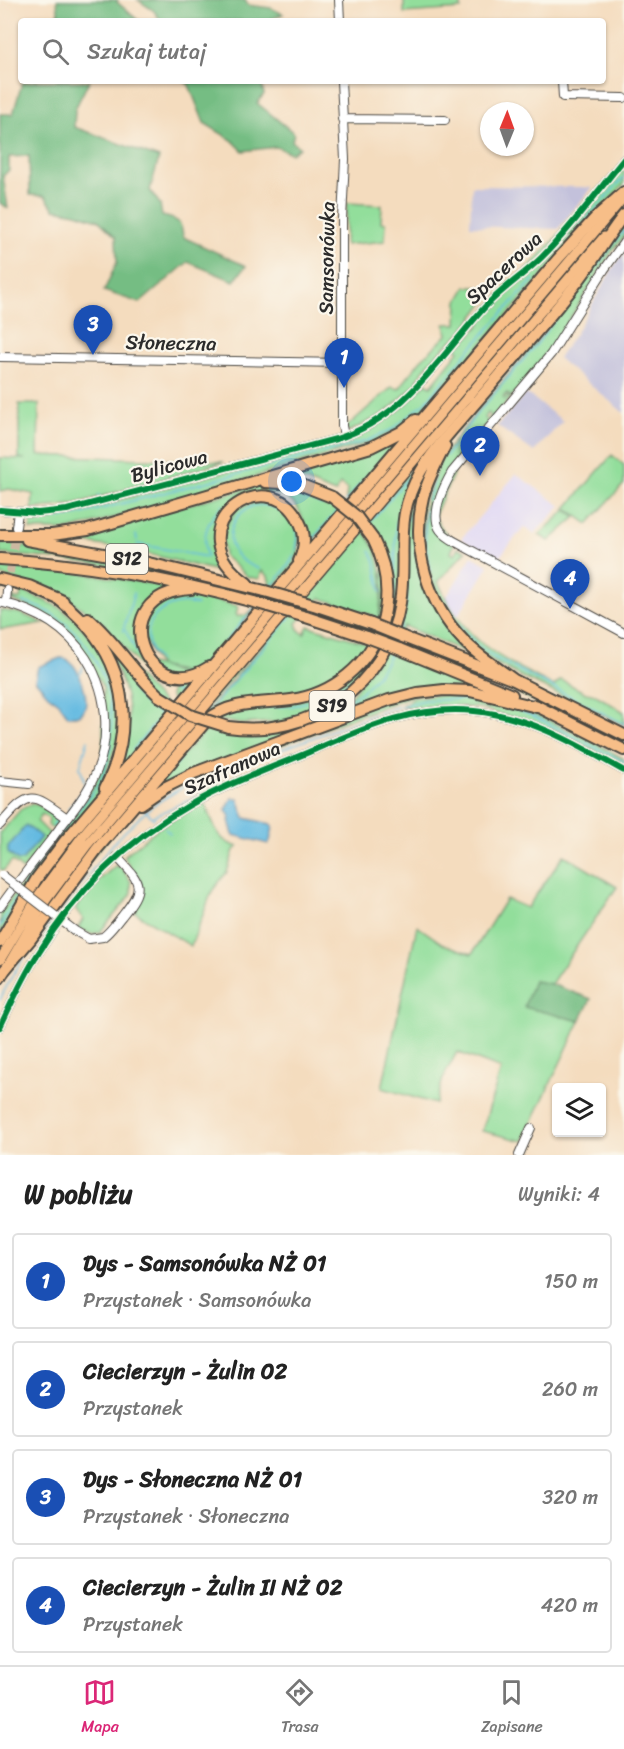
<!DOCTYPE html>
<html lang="pl">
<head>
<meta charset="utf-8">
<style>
	body { margin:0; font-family:Sriracha,sans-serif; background:#f2f2f2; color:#222 }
	.controls { position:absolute; right:18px; bottom:18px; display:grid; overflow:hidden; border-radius:6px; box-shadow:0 2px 4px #0004 }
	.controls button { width:54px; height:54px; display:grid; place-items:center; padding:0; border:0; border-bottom:2px solid #e0e0e0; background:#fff; color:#222; font:30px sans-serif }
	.compass { position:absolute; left:480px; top:102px; width:54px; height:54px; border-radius:50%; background:#fff; box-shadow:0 2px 4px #0004; rotate:1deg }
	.you { position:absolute; left:292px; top:482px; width:21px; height:21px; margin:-15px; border:4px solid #fff; border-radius:50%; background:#1a73e8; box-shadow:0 0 0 9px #1a73e833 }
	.badge { display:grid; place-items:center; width:39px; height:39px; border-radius:50%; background:#db2777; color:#fff; font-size:20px; font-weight:700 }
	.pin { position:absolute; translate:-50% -50px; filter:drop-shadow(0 2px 3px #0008) }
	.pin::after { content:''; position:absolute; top:32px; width:21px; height:18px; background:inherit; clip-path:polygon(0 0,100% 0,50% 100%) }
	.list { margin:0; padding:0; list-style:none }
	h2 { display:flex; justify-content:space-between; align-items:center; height:78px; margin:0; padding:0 24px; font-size:26px }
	h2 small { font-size:20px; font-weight:400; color:#767676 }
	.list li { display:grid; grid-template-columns:39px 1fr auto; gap:18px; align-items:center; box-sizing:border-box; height:96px; margin:0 12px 12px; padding:0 12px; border:2px solid #e0e0e0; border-radius:6px }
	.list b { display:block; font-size:22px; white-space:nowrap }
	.list p { margin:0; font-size:20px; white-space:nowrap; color:#767676 }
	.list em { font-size:20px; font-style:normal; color:#767676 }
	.icon { flex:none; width:33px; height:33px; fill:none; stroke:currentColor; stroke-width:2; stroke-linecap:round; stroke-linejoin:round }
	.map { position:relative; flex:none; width:624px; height:1155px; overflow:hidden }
	.search { position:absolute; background:#fff; box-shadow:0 2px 4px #0004; left:18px; right:18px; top:18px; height:66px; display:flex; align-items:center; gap:15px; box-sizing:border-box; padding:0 21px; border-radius:6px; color:#767676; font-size:22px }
	.sheet { height:510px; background:#fff }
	nav { display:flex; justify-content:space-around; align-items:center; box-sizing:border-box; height:84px; border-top:2px solid #e0e0e0; background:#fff; font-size:16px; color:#767676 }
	nav a { display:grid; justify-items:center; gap:3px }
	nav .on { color:#db2777 }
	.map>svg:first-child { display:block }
</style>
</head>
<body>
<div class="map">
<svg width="624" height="1155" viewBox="0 0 624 1155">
	<rect width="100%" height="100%" fill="#fbf7ec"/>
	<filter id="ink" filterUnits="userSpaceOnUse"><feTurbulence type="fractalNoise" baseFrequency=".0167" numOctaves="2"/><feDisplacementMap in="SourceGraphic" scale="12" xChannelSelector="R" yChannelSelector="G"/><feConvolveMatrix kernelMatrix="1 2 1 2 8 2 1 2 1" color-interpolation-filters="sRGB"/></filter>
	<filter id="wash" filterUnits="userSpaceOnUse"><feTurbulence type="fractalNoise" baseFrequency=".008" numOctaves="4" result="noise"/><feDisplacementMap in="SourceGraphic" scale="24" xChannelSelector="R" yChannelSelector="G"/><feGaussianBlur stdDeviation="1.35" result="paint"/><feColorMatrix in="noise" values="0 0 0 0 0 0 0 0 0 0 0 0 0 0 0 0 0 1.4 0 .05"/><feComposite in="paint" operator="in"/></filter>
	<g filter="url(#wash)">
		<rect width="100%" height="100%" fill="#f4dcbe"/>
		<path fill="#ded5f5" d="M516 474 561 506 534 534 524 527 497 560 461 539Z
			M472 556 489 566 457 617 446 598Z"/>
		<path fill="#c3c1db" d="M472 186 583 187 592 188 558 229 470 226Z
			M624 253V413L558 358 575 334 614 266Z
			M526 393 563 421 534 452 497 426Z"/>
		<path fill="#92de9b" stroke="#5e8463" stroke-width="1.5" fill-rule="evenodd" d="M404 0H461V9L404 13Z
			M624 165V184L435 397 409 423 376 441 121 516 68 530H30L32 520 28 519 20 527 23 517 62 515 352 437 374 427 391 416 405 405 426 383 431 386 459 351 455 347 472 334 481 323 479 321 484 312 506 292Z
			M347 203 382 205 381 222 386 223 385 241 345 245Z
			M624 203 29 922 0 972C0 954 53 882 65 863Z
			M624 224V237L611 253 552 347 511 397 507 393 503 397 504 399 507 396 510 398 491 420 489 419 491 415 488 413 485 418 489 422 463 448 464 450 434 517 454 545 451 553 455 555 458 548 466 551 438 582C463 642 500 658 554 686L561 680 586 693 596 695 624 712V725L522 677 492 661 472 646 438 601 423 548 426 498 442 457 477 411 554 321 606 247Z
			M581 270 409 488 398 599 393 621 378 655 362 676 326 705 290 721 241 724 214 719 229 710 315 697 376 645 385 559 373 529 367 521Z
			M466 287 498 288C481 303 470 326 454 339 439 351 427 363 417 380L419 382 384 414 350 431 345 430V428L392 387 399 389 420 361 447 335 445 324H457L458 301Z
			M19 404H39L38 455 224 462 71 505 32 509 33 494 9 489 0 491V458L25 459 19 458Z
			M404 434 348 501 346 500 347 489 340 484 335 493 303 480 278 478Z
			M612 455 624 465V484L588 524 566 508Z
			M431 461 422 492 423 579 475 656 404 626 391 654 483 688 484 690 435 687 143 797 209 727 249 732 347 701 396 634C410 600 401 567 405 531 407 506 420 484 431 461Z
			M282 483 331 499 326 507H333L336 506 344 508 308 546C306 521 299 494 268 493 259 492 249 497 240 499L214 541 218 558 226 573 136 551 67 540 68 537 260 485Z
			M261 500 281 505 300 529 299 554 292 567 207 665 200 669 176 673 158 665 143 638 146 617 161 599 183 592 238 606 236 616C252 619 263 596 270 584L268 576 262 571 259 579 248 577 224 556 222 532 237 508Z
			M566 510 576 517 549 541 539 535Z
			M362 527C366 534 372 542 376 551 398 612 366 674 306 693 286 700 262 696 242 700 234 701 227 705 220 707L42 916 53 898 93 846ZM320 598 374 616 366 643 308 626 304 634 299 630 297 623Z
			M0 542 140 565 261 595 259 598C173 575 88 560 0 554Z
			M0 565 38 566 171 587C137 602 125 630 146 663L200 676 178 703 170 697 171 690 168 686 162 691 154 683 104 624 65 597 0 575Z
			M22 591 59 607 74 619 99 647 115 683 119 736 103 784 95 799 0 934 1 912 65 825 74 816 94 785 103 761V687L62 627 46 615 12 600V592L14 599H20Z
			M0 610 19 613 44 623 6 629H0Z
			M100 636 168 708 113 780C118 762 126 743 128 725 131 692 115 665 100 636Z
			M400 640 528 693 624 740V744L491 680 399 643Z
			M457 693 524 709 587 738 624 759V767L558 732 480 708 454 706 416 710 401 706 414 697Z
			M200 803 205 804C215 824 214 840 238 847L234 850 227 872 212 891 191 946 134 912 137 911 134 907C152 879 133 877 124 856L162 825Z
			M32 804 38 805 56 815 59 823 55 828H51L48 825 49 819 42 814 37 821 50 834 23 870 12 861 3 871 0 869V833L21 809Z
			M564 855 617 887 551 984 534 981 525 1007 580 1021 523 1141 482 1131 501 1069 457 1052 443 1078 436 1104 382 1088 417 926 443 944 472 954 506 899 527 908Z
			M115 866 121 867 131 882V895L100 932 91 934 78 928 83 919 75 908 96 883Z"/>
		<path fill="#75bd83" stroke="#507457" stroke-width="1.5" d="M57 0H118L117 2 139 21H59Z
			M138 0H245L248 5 271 8 283 14 267 21H161L154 11Z
			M37 81H89L75 109 74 127 159 158 150 190 160 204 162 216C177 219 182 221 183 237L246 266 234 281 188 262 140 303 104 291 117 262 116 237 98 220 76 213 54 209 45 196 30 195 29 156 9 157V170L3 176 8 208 0 203V114H13L22 83Z
			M184 81H268L261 83 264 94 257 103 294 133 292 141 300 148 291 153 276 147 243 151 232 140 204 123 189 85Z
			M534 981 551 984 591 999 580 1021 524 1007Z"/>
		<path fill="#64bae1" stroke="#487286" stroke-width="1.5" d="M60 658C63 658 67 658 69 661 80 669 92 702 82 713 79 717 73 716 68 716L59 703 48 695 35 680 38 667Z
			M232 798 238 799 245 818 271 824 273 827 270 841 268 844 233 835 229 820 231 818 226 810Z
			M26 825 41 837 23 860 18 861 8 853V847Z"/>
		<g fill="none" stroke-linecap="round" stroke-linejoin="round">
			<path stroke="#64bae1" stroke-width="1.5" d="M577 230 624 177
				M588 277 624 230
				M446 456 475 416 536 345 577 290
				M282 493 303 497 323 505
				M98 495 100 497
				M428 500 435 479
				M345 502 367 476
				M426 510 425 536 430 571
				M26 519H51L77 515 367 441 393 429 427 401 471 348 534 279
				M409 520 422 481
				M368 524 412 473 407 487
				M136 535 137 540
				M311 541 340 508
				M137 544 207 557C201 537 207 520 223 505
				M370 550 375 561 381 592
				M259 569C250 565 242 562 236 554 222 535 236 507 259 505 268 504 278 509 286 512
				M271 587C287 567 301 556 297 529
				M306 597 361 532
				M394 605 396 526 400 512
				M452 619 477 645 493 657 624 724
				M125 630 143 664 179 694
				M399 630 406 603 407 585
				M123 631 134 593
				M159 661C131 632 159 595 197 605
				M204 664 215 654 255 607
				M79 676 84 665
				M132 688 145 704 161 715
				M338 688 360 675 376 654
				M174 701 190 682
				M310 701 323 696
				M233 702 245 699
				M505 705 533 716 624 762
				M266 707 292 706 306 702
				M208 712 290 617
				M313 723C342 710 381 681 391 651
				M133 750 169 707
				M298 752 366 722
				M175 766 181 758
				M68 809 79 796 85 784 80 767 88 740
				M144 809 154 819
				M152 817 200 795
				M53 826 56 820
				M165 829 170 833
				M23 888 51 846 99 784C127 722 108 644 45 610 38 607 30 604 23 602
				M57 914 117 839 153 805 190 783 390 709 425 700 477 699 500 704
				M0 926 20 892
				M0 1000C13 970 33 943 54 918"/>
		</g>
	</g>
	<g filter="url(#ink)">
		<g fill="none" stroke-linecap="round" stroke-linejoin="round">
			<path stroke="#ccb9a1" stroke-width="8" stroke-dasharray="8 4" stroke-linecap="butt" d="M8 585 16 532"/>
			<g stroke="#494641" stroke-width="10">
				<path id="minor" d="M339 0 340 21
					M341 81 345 159 342 219V426L344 436
					M562 81 563 97 624 98
					M342 119 445 120
					M624 242 604 270 551 354 452 472C444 486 431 512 439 528 442 534 448 537 454 541L624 633
					M0 357 342 363
					M0 510 38 513 67 510 336 439C405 418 438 359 484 308 501 289 524 275 542 257 572 227 597 192 624 159
					M16 527 18 512
					M0 602C36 610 66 627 86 658 110 696 112 746 90 785 80 804 65 820 53 837 35 860 17 883 0 907
					M6 603 7 590
					M0 781 29 784
					M0 825C30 790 31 792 67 818
					M75 931 89 939 103 937C111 931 116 923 122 916 146 886 141 883 117 857
					M0 1027C12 1002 23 977 38 954 75 893 126 841 188 806 226 784 269 769 309 752 363 729 413 705 474 711 529 716 576 744 624 771
					M519 1155 531 1128"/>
			</g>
			<g stroke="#494641" stroke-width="12">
				<path id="major" d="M0 960 39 895 84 834 624 197
					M0 979 46 900 87 845 604 237"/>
			</g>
			<g stroke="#494641" stroke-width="14">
				<path id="highway" d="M445 446C437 462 428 479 423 497 411 547 427 603 464 641 478 656 497 667 514 680
					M265 482 299 484 332 497
					M0 535H52L88 530 371 447 401 432 416 420
					M27 540 136 560 265 591
					M0 559C86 564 170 579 254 602
					M0 579 29 586 63 601
					M247 583C169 529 268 458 299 521 306 534 305 548 299 561
					M191 589C101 594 145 709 209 667
					M57 598C68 607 79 616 88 627 128 673 133 735 105 788
					M317 606 371 624
					M306 617 367 637
					M88 618C115 641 133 672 159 696
					M403 637 514 680 624 735
					M399 649 512 695
					M535 705 624 750
					M228 727C310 738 387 687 400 603 408 553 392 520 421 471 435 447 455 427 472 407 507 367 542 327 575 285 593 263 606 237 624 215
					M141 804 164 788 194 773 389 700 417 693 444 690 470 691 541 708
					M0 942 37 878 64 842 558 259 596 217 624 192
					M3 972 30 940 97 849 207 720C233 700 260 704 291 700 333 694 369 665 382 624 390 595 387 566 373 539"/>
			</g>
			<use href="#minor" stroke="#fff" stroke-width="8"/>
			<use href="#major" stroke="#f7be88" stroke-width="9"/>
			<use href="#highway" stroke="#f7be88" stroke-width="10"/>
			<g stroke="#494641" stroke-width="10" stroke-linecap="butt">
				<path id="minor-bridge" d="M2 875 75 931"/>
			</g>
			<g stroke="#494641" stroke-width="14" stroke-linecap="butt">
				<path id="highway-bridge" d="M332 497 356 516 373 539
					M265 591 317 606
					M254 602 306 617
					M371 624 403 637
					M367 637 399 649
					M159 696 190 715 228 727"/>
			</g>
			<use href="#minor-bridge" stroke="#fff" stroke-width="8"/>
			<use href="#highway-bridge" stroke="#f7be88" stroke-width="10"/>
			<g stroke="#fbf7ec" stroke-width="10">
				<path id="cycleway" d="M0 510 38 513 67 510 336 439C405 418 438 359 484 308 501 289 524 275 542 257 572 227 597 192 624 159
					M0 1027C12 1002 23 977 38 954 75 893 126 841 188 806 226 784 269 769 309 752 363 729 413 705 474 711 529 716 576 744 624 771"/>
			</g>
			<use href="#cycleway" stroke="#00873e" stroke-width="6"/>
		</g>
	</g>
	<g text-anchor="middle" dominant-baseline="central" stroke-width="4.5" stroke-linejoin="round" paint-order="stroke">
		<g fill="#fbf7ec" stroke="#696865" stroke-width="1.5">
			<rect x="106" y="544" width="42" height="30" rx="4.5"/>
			<rect x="309.5" y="691" width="45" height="30" rx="4.5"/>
		</g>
		<g font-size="18" font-weight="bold" fill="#2b2b2b">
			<text x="127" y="559">S12</text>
			<text x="332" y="706">S19</text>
		</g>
		<g font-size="20" fill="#2b2b2b" stroke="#fbf7ec">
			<text transform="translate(327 258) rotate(-89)">Samsonówka</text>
			<text transform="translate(504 268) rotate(-43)">Spacerowa</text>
			<text transform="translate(171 343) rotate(1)">Słoneczna</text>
			<text transform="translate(169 466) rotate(-15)">Bylicowa</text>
			<text transform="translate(232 768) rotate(-24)">Szafranowa</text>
		</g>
	</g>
</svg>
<div class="controls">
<button><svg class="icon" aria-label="layers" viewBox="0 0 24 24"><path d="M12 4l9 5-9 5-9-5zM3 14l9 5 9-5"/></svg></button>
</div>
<svg class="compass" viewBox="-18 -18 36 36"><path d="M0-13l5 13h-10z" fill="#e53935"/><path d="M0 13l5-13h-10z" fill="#767676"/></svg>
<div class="you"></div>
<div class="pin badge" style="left:344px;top:388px;background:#1a4fb4">1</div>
<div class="pin badge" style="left:480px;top:476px;background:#1a4fb4">2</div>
<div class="pin badge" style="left:93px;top:355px;background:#1a4fb4">3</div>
<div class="pin badge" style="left:570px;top:609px;background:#1a4fb4">4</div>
<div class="search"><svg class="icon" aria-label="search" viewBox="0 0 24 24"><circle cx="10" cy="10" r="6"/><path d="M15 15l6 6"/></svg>Szukaj tutaj</div>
</div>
<section class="sheet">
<h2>W pobliżu<small>Wyniki: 4</small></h2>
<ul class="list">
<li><span class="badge" style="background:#1a4fb4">1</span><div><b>Dys - Samsonówka NŻ 01</b><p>Przystanek · Samsonówka</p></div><em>150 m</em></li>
<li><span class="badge" style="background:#1a4fb4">2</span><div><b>Ciecierzyn - Żulin 02</b><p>Przystanek</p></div><em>260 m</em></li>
<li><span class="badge" style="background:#1a4fb4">3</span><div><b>Dys - Słoneczna NŻ 01</b><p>Przystanek · Słoneczna</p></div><em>320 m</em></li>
<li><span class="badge" style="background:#1a4fb4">4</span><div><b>Ciecierzyn - Żulin II NŻ 02</b><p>Przystanek</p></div><em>420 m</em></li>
</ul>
</section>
<nav>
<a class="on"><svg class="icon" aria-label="map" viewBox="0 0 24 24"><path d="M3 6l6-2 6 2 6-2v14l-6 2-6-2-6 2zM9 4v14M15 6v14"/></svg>Mapa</a>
<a><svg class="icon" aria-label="directions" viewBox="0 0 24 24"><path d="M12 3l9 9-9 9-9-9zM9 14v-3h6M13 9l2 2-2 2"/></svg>Trasa</a>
<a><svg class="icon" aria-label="saved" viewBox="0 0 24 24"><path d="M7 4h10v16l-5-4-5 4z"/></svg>Zapisane</a>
</nav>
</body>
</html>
